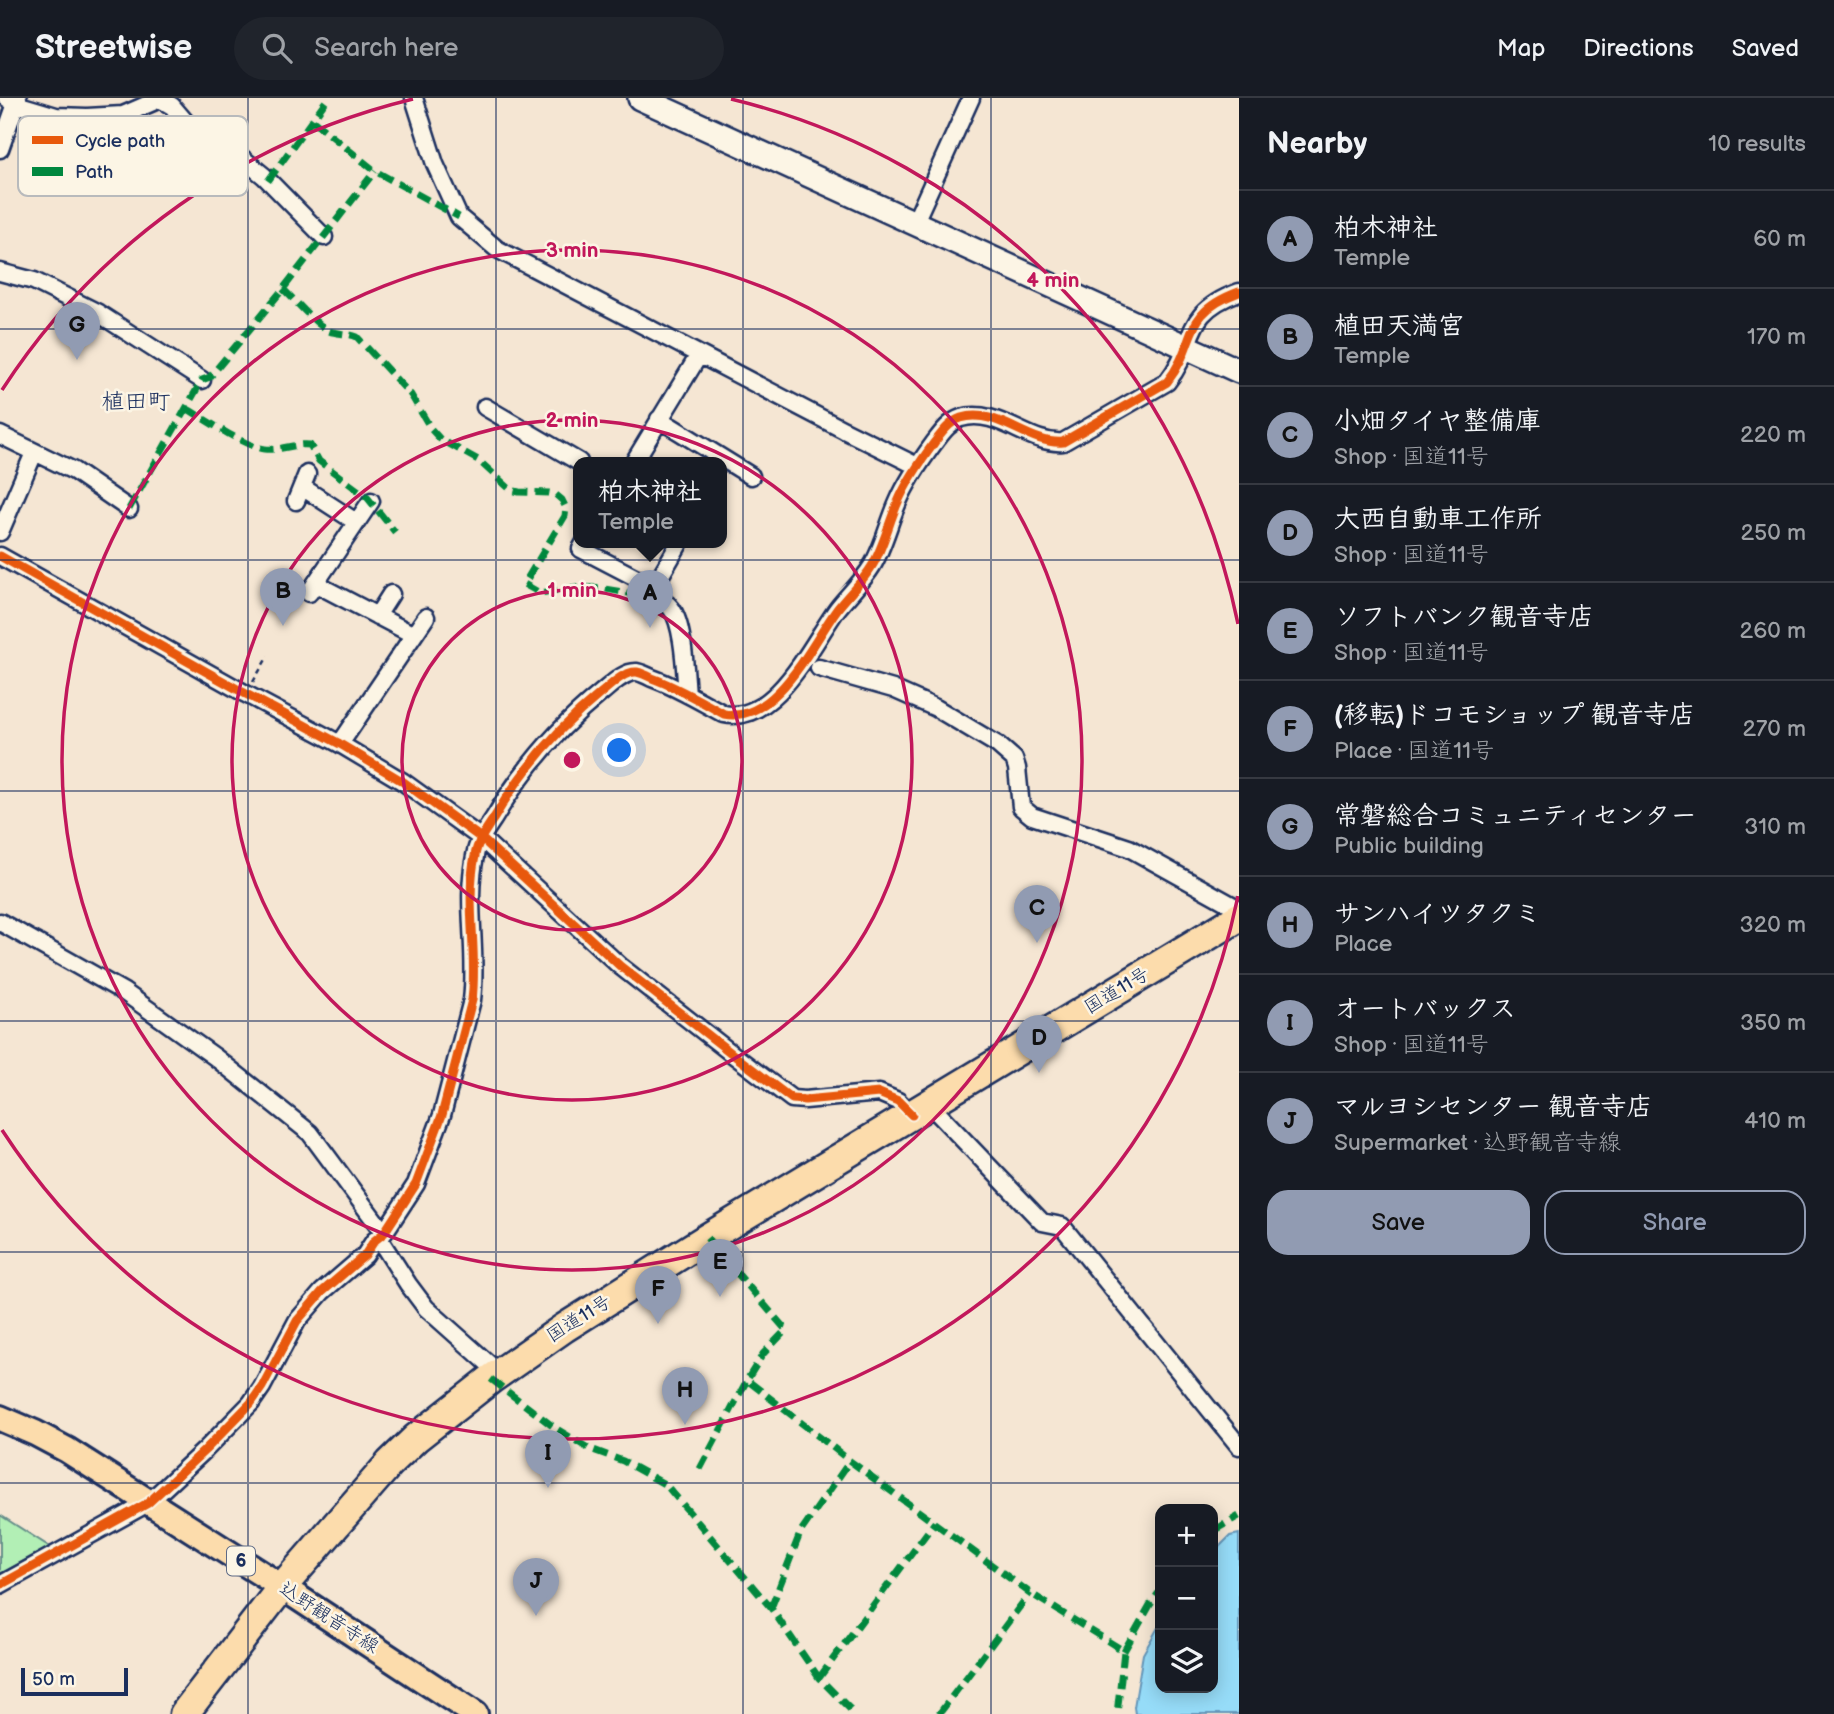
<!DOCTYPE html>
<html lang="en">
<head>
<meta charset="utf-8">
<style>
	body { margin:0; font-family:"Balsamiq Sans","Klee One",sans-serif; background:#20242c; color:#f1f3f6 }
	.controls { position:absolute; right:21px; bottom:21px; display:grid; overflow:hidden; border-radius:14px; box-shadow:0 4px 18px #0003 }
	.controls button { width:63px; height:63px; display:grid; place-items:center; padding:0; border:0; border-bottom:2px solid #363941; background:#171b24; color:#f1f3f6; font:35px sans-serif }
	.scale { position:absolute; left:21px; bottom:18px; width:107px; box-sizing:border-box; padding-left:7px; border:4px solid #1b2f5e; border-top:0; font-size:19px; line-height:24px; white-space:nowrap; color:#1b2f5e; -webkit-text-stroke:5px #fcf5e5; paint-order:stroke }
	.you { position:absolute; left:620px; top:653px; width:24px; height:24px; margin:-18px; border:5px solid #fff; border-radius:50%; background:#1a73e8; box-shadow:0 0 0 10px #1a73e833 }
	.badge { display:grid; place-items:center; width:46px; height:46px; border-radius:50%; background:#919bb2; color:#111; font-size:23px; font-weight:700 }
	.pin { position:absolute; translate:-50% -58px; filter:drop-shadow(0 2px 4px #0008) }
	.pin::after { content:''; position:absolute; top:37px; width:24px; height:21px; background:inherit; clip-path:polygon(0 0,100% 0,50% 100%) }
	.popup { position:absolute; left:573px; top:359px; width:154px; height:91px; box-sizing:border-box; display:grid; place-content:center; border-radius:14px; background:#171b24; filter:drop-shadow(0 2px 5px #0005); font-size:23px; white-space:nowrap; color:#9ea1a6 }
	.popup b { font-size:26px; color:#f1f3f6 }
	.popup::after { content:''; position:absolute; left:50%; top:100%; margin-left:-14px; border:14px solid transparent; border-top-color:#171b24 }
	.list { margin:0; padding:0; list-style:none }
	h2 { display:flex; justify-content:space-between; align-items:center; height:91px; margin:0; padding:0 28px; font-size:30px }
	h2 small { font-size:23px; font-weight:400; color:#9ea1a6 }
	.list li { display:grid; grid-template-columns:46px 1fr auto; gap:21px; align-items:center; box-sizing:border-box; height:98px; padding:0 28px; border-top:2px solid #363941 }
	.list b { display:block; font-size:26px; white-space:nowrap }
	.list p { margin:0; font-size:23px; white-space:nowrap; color:#9ea1a6 }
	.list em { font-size:23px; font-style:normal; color:#9ea1a6 }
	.actions { display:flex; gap:14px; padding:21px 28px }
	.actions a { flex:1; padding:16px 0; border:2px solid #919bb2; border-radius:21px; text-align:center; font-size:24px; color:#919bb2 }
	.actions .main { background:#919bb2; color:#111 }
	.icon { flex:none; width:38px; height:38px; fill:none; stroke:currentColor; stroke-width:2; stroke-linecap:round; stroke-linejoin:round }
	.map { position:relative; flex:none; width:1239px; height:1616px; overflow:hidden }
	header { display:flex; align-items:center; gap:42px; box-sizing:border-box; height:98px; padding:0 35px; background:#171b24; border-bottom:2px solid #363941 }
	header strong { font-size:33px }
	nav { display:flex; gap:38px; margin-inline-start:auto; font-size:24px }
	.search { width:490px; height:63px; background:#20242c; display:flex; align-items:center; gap:18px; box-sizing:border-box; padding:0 24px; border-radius:38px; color:#9ea1a6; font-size:26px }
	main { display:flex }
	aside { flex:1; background:#171b24 }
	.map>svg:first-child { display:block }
</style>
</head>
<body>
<header>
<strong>Streetwise</strong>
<div class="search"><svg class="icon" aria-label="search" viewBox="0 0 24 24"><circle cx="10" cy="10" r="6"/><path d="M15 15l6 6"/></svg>Search here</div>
<nav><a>Map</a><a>Directions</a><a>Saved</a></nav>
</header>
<main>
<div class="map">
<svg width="1239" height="1616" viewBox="0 0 1239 1616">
	<rect width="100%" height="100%" fill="#f5e6d3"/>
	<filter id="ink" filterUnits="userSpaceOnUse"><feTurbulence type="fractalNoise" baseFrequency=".0143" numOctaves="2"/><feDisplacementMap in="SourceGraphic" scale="14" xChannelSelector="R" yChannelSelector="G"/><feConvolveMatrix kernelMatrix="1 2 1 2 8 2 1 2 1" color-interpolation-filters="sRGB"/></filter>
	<g filter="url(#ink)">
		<path fill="#b2efb5" stroke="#668f8a" stroke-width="2" d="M0 1417 50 1449 0 1476Z"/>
		<path fill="#96dcf8" stroke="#6597ba" stroke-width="2" d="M1239 1436V1616H1135L1134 1609 1143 1556 1160 1526V1590H1213V1455L1230 1438Z"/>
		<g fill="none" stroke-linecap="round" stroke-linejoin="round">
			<g stroke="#1b2f5e" stroke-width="21">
				<path id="street" d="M7 0 16 6 56 18 87 19 123 17 160 1 172 8 201 42 225 46 264 78 324 139
					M414 0 435 66 459 119 497 151 844 332 917 368
					M0 51 18 0
					M914 126 971 0
					M0 174 34 183 98 215 202 282
					M485 309 579 364
					M659 321 751 378
					M0 337 74 373 129 411
					M634 364 699 257
					M302 389 356 424
					M296 403 307 376
					M0 434 34 355
					M585 444 581 451 654 489 680 444
					M0 458 246 596 340 646 402 683 481 740 620 868 735 958 792 1001 805 1002 879 995 898 1003 912 1017
					M316 486 412 536
					M654 489 652 499C659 501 667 504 671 510 684 527 685 574 687 596
					M309 495 371 403
					M377 518 391 496
					M819 570 893 591 936 610 998 647 1014 661 1017 670 1021 709 1032 718 1129 750 1239 811
					M340 646 426 519
					M0 824 124 894 215 959 310 1035 384 1135
					M930 1007 1042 1124 1062 1128 1239 1348
					M378 1139 408 1186 426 1210 499 1275
					M0 1487 148 1405 205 1352 251 1305 262 1289 297 1223 322 1194 365 1157 374 1143 384 1135 416 1086 442 1017 472 902C478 854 465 805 475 758 477 744 486 732 494 720 522 672 558 630 601 595 611 587 624 573 637 574 642 575 648 578 652 580 677 589 700 603 724 616 776 627 813 543 838 510 849 496 863 483 872 468 883 450 889 424 898 404 907 383 920 364 934 345 941 336 949 324 961 320 998 309 1028 347 1063 344L1167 284C1199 244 1179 216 1239 194"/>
			</g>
			<g stroke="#1b2f5e" stroke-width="28">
				<path id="secondary" d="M640 0 1239 273"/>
			</g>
			<g stroke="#1b2f5e" stroke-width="30">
				<path id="primary" d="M0 1320 35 1335 67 1352 282 1489 475 1616"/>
			</g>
			<g stroke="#1b2f5e" stroke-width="33">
				<path id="highway" d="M184 1616 282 1489 390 1365 416 1340 491 1281 564 1230 707 1140 1239 819"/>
			</g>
			<path stroke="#1b2f5e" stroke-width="2.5" stroke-dasharray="5 5" stroke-linecap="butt" d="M253 584 268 558"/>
			<use href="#street" stroke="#fcf5e5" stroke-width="16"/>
			<use href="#secondary" stroke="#fcf5e5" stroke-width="23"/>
			<use href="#primary" stroke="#fcdcac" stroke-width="24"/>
			<use href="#highway" stroke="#fcdcac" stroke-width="28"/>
			<path stroke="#00873e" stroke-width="7" stroke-dasharray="14 7" stroke-linecap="butt" d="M313 23 375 73 459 119
				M268 83 328 0
				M283 191C295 202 315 226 329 233 337 236 348 235 357 239L411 297 431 331 440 341 478 362 511 392 519 394 549 395 555 396 562 402 566 410 565 418 524 486 540 495 576 489 599 490 652 499
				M186 310C207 322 243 348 265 351 280 353 295 345 310 347L319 363 367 399 395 434
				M129 411 202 282 210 279 283 191 375 73
				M707 1140 786 1232 763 1256 747 1282 850 1363 1030 1495 1124 1553 1117 1616
				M491 1281 555 1330 588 1350 623 1363 666 1387 771 1510 819 1580 855 1616
				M700 1371 747 1282
				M1213 1433 1239 1418
				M771 1510 801 1433 850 1363
				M1124 1553 1150 1507 1160 1493
				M819 1580 935 1424
				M939 1616 1030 1495"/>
			<g stroke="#fcf5e5" stroke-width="13">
				<path id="cycleway" d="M0 458 246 596 340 646 402 683 481 740 620 868 735 958 792 1001 805 1002 879 995 898 1003 912 1017
					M0 1487 148 1405 205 1352 251 1305 262 1289 297 1223 322 1194 365 1157 374 1143 384 1135 416 1086 442 1017 472 902C478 854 465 805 475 758 477 744 486 732 494 720 522 672 558 630 601 595 611 587 624 573 637 574 642 575 648 578 652 580 677 589 700 603 724 616 776 627 813 543 838 510 849 496 863 483 872 468 883 450 889 424 898 404 907 383 920 364 934 345 941 336 949 324 961 320 998 309 1028 347 1063 344L1167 284C1199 244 1179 216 1239 194"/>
			</g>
			<use href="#cycleway" stroke="#e8590c" stroke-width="9"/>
		</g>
	</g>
	<path fill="none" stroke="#1b2f5e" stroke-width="2" stroke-opacity="0.55" d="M248 0V1616M496 0V1616M743 0V1616M991 0V1616M0 231H1239M0 462H1239M0 693H1239M0 923H1239M0 1154H1239M0 1385H1239"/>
	<g fill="none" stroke="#c2185b" stroke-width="3.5">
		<circle cx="572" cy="662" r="170"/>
		<circle cx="572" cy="662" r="340"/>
		<circle cx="572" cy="662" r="510"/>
		<path d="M1238 798A680 680 0 0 1 2 1032M2 292A680 680 0 0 1 413 1M731 1A680 680 0 0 1 1238 526"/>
	</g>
	<g text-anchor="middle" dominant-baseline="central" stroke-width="5" stroke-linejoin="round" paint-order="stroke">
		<rect fill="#fcf5e5" stroke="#5e6a86" stroke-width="2" x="227" y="1448.5" width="28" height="29" rx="5"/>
		<g font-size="18" font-weight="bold" fill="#1b2f5e">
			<text x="241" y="1463">6</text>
		</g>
		<g font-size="19" fill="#1b2f5e" stroke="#fcf5e5">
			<text transform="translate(1117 893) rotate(-31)">国道11号</text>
			<text transform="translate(579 1221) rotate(-32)">国道11号</text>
			<text transform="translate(329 1520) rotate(33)">込野観音寺線</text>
		</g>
		<g font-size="23" fill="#1b2f5e" stroke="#fcf5e5">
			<text x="136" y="304">植田町</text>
		</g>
	</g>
	<rect x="18" y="18" width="230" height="80" rx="10" fill="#fcf5e5" stroke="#b8babc" stroke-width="2"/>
	<rect x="32" y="38" width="31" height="8" fill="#e8590c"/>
	<rect x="32" y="69" width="31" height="9" fill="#00873e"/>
	<g font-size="19" fill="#1b2f5e">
		<text x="75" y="49">Cycle path</text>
		<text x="75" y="80">Path</text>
	</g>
	<circle cx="572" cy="662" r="10" fill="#c2185b" stroke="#fcf5e5" stroke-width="3.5"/>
	<g font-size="21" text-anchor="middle" font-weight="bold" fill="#c2185b" stroke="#fcf5e5" stroke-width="5" stroke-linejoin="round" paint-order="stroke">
		<text x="572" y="159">3 min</text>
		<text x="1053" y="189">4 min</text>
		<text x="572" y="329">2 min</text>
		<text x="572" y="499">1 min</text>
	</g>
</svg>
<div class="controls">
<button>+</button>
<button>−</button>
<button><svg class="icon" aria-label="layers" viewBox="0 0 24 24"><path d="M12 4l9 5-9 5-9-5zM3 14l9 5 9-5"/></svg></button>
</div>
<div class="scale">50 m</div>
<div class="you"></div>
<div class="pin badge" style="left:650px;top:530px">A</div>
<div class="popup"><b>柏木神社</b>Temple</div>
<div class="pin badge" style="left:283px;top:528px">B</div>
<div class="pin badge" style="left:1037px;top:845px">C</div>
<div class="pin badge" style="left:1039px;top:975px">D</div>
<div class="pin badge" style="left:720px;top:1199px">E</div>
<div class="pin badge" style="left:658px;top:1226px">F</div>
<div class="pin badge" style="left:77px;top:262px">G</div>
<div class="pin badge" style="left:685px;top:1327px">H</div>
<div class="pin badge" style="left:548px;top:1390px">I</div>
<div class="pin badge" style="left:536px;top:1518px">J</div>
</div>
<aside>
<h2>Nearby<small>10 results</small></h2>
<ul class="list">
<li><span class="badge">A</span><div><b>柏木神社</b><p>Temple</p></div><em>60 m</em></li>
<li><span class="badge">B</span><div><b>植田天満宮</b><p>Temple</p></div><em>170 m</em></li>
<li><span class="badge">C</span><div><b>小畑タイヤ整備庫</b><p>Shop · 国道11号</p></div><em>220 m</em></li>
<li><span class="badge">D</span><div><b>大西自動車工作所</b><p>Shop · 国道11号</p></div><em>250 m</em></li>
<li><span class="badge">E</span><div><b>ソフトバンク観音寺店</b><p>Shop · 国道11号</p></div><em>260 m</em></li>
<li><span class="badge">F</span><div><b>(移転)ドコモショップ 観音寺店</b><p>Place · 国道11号</p></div><em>270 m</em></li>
<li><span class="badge">G</span><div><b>常磐総合コミュニティセンター</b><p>Public building</p></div><em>310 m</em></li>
<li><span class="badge">H</span><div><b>サンハイツタクミ</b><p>Place</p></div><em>320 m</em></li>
<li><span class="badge">I</span><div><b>オートバックス</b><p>Shop · 国道11号</p></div><em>350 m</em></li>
<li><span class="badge">J</span><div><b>マルヨシセンター 観音寺店</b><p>Supermarket · 込野観音寺線</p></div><em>410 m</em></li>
</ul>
<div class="actions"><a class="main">Save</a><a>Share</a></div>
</aside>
</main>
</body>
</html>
